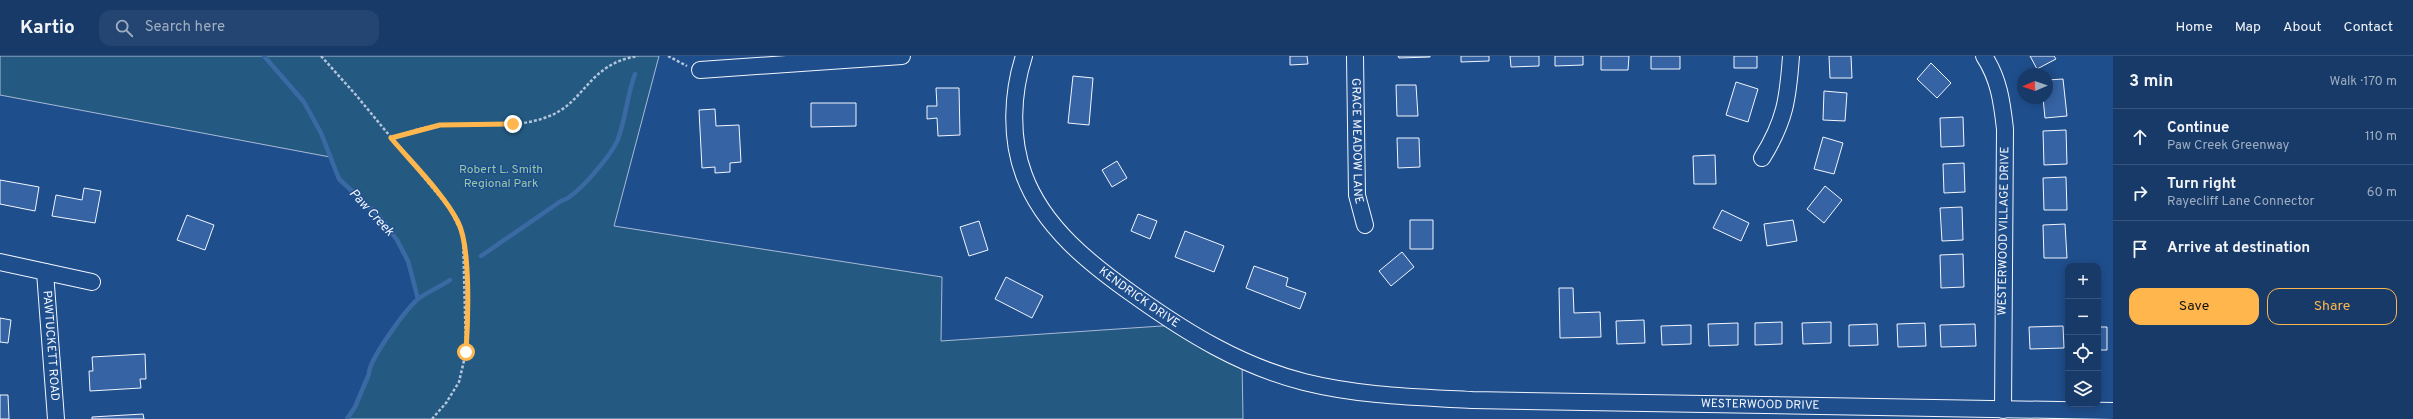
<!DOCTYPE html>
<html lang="en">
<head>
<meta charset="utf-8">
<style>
	body { margin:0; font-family:Overpass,sans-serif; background:#244571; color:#f1f3f6 }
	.controls { position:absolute; right:12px; bottom:12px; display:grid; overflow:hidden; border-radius:8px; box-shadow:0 2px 10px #0003 }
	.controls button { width:36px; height:36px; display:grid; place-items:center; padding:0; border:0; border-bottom:1px solid #36547d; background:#173a69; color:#f1f3f6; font:20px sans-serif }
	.compass { position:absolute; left:2017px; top:12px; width:36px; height:36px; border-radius:50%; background:#173a69; box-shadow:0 2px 10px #0003; rotate:268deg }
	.stop { position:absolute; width:12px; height:12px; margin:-9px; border:3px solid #ffb74d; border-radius:50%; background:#fff }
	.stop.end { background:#ffb74d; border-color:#fff; box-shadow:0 1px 4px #0008 }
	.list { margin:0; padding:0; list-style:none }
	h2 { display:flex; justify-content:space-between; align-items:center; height:52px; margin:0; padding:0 16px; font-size:17px }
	h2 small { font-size:13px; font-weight:400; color:#9eadc0 }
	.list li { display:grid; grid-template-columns:26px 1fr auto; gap:12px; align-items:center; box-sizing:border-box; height:56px; padding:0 16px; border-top:1px solid #36547d }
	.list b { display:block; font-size:15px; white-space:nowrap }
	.list p { margin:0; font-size:13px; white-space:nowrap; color:#9eadc0 }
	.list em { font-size:13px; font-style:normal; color:#9eadc0 }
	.actions { display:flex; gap:8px; padding:12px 16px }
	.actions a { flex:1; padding:9px 0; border:1px solid #ffb74d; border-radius:12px; text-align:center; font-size:14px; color:#ffb74d }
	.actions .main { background:#ffb74d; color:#111 }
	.icon { flex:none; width:22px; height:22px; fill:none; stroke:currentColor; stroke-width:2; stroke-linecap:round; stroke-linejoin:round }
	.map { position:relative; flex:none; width:2113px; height:363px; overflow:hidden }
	header { display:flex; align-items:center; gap:24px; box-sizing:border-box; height:56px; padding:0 20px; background:#173a69; border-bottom:1px solid #36547d }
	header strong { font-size:19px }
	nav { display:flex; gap:22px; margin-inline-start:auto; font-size:14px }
	.search { width:280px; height:36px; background:#244571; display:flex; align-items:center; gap:10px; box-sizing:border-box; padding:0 14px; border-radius:12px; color:#9eadc0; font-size:15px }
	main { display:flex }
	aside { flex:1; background:#173a69 }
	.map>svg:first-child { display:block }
</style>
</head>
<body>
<header>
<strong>Kartio</strong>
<div class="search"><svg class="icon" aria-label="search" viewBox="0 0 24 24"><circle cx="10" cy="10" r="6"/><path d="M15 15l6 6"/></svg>Search here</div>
<nav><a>Home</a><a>Map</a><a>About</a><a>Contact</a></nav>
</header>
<main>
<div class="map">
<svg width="2113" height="363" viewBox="0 0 2113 363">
	<rect width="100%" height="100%" fill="#1f4e8c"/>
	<path fill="#245a82" stroke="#a8bbd7" d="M0 0H659L614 170 942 221 941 285 1176 269 1242 305 1243 363H347L355 351 369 318C368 298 404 260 417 243L408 205 397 184 379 160 339 123 330 101 0 39Z"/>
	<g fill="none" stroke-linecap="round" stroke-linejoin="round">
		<path stroke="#3b69a3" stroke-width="4.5" d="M264 0 304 46 321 77 339 123 379 160 397 184 408 205 418 243
			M481 200 561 145C577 141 612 98 618 83 626 62 627 39 635 18
			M347 363 355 351 369 318C368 305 406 253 418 243 427 236 440 231 450 224"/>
	</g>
	<path fill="#3563a3" stroke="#f2f6ff" d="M1290 0H1307L1308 8 1290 9Z
		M1398 0H1430V1L1399 2Z
		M1461 0H1489V5L1461 6Z
		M1510 0H1539V10L1511 11Z
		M1555 0H1583V9L1555 10Z
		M1601 0H1629L1628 14H1601Z
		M1651 0H1680V13H1651Z
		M1734 0H1757V12H1734Z
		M1829 0H1851L1852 22H1830Z
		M2030 0H2054L2056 3 2037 13Z
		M1931 7 1951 27 1937 42 1917 23Z
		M1073 20 1093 22 1089 69 1068 67Z
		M2063 23 2067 60 2045 62 2043 42H2047V24Z
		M1736 26 1758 33 1748 66 1726 59Z
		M1396 29H1416L1418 60H1397Z
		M936 32H959L960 79 938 80 937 62 927 63V50H937Z
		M1824 35 1847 37 1845 65 1823 64Z
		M811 47H856V70L811 71Z
		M715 53 716 70 739 69 741 106 730 107V116L715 117V111L702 112 699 54Z
		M1963 61 1964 90 1941 91 1940 62Z
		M2066 74 2067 108 2044 109 2043 75Z
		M1823 81 1843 87 1834 118 1814 113Z
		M1397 82H1419L1420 111 1398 112Z
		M1715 99 1716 128H1694L1693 100Z
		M1117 105 1127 122 1112 131 1102 114Z
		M1964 107 1965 136 1944 137 1943 108Z
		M2066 121 2067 154H2044L2043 122Z
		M0 124 39 131 35 155 0 148Z
		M1825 130 1842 144 1824 167 1807 153Z
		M84 132 101 135 95 167 52 160 56 139 82 144Z
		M1962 151 1963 184 1942 185 1940 152Z
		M1722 154 1749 167 1741 185 1713 172Z
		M1138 158 1157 165 1150 183 1131 175Z
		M187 159 214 169 205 194 177 184Z
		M1410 164H1433V193H1410Z
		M1793 164 1797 185 1767 190 1764 168Z
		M979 165 988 194 969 200 960 171Z
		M2065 168 2067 202H2044L2043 169Z
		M1185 175 1224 190 1214 216 1175 201Z
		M1402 196 1414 211 1391 230 1379 215Z
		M1963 198 1964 231 1941 232 1940 199Z
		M1254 210 1288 222 1286 230 1306 237 1300 253 1246 232Z
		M1006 221 1043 240 1032 262 995 243Z
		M1559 232H1573L1574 257 1600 256 1601 281 1560 282Z
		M0 262 11 264 8 287 0 286Z
		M1644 264 1645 287 1617 288 1616 265Z
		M1782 266V288L1755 289V267Z
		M1831 266V287L1803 288 1802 267Z
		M1738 267V289L1709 290 1708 268Z
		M1925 267 1926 290 1898 291 1897 268Z
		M1877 268 1878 289 1849 290V269Z
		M1975 268 1976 290 1941 291 1940 269Z
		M1691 269V288L1662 289 1661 270Z
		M2063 270 2064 292 2030 293 2029 271Z
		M2098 271H2107V294H2098Z
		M145 298 146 323H140L141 332 90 335 89 315H93L92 301Z
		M0 339H8L9 363H0Z
		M143 358 144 363H92V361Z"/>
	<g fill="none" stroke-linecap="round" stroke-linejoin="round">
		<g stroke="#f2f6ff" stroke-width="18">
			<g id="minor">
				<path id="s1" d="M1024 0C1012 37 1010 82 1024 119 1043 171 1090 208 1134 239 1187 277 1241 310 1304 326 1360 340 1415 341 1472 344L2113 355"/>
				<path id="s2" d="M1355 0 1357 139 1365 169"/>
				<path d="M1984 0C1999 23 2002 46 2005 73L2003 354"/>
				<path d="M700 14 902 0"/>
				<path d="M1762 102C1785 65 1788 43 1791 0"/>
				<path d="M0 206 92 226"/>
				<path id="s3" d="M45 216 56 363"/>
			</g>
		</g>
		<path stroke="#b3c4dc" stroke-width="2.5" stroke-dasharray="3 2" stroke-linecap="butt" d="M321 0 356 39 450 153 463 180 466 296 459 326 446 347 432 363
			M668 0 687 10
			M391 82C407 77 424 70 441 69 475 66 513 74 547 61 586 47 587 8 638 0"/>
		<use href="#minor" stroke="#1f4e8c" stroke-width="16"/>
	</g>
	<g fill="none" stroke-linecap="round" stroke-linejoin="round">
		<path stroke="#ffb74d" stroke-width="5" d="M466 296C468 266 471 191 458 166 444 138 411 106 391 82L440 69 513 68"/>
	</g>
	<g text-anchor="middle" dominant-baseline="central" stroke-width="3" stroke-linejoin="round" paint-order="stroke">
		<g font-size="12" fill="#f2f6ff" stroke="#1f4e8c">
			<text stroke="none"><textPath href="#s2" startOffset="85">GRACE MEADOW LANE</textPath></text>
			<text transform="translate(2004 175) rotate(-89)">WESTERWOOD VILLAGE DRIVE</text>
			<text stroke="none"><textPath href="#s1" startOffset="292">KENDRICK DRIVE</textPath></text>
			<text stroke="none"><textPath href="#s3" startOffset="74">PAWTUCKETT ROAD</textPath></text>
			<text stroke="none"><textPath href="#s1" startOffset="936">WESTERWOOD DRIVE</textPath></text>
		</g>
		<g font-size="12" fill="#97c8a6" stroke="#1f4e8c">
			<text x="501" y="114">Robert L. Smith<tspan x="501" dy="14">Regional Park</tspan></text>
		</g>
		<g font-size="13" font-style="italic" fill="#f2f6ff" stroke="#1f4e8c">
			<text transform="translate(371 157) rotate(47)">Paw Creek</text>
		</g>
	</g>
</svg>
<div class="controls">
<button>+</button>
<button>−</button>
<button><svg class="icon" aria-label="locate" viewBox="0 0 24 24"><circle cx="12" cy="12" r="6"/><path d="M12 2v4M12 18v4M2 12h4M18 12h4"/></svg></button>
<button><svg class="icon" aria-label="layers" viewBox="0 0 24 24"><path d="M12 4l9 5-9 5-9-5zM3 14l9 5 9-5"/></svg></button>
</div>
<svg class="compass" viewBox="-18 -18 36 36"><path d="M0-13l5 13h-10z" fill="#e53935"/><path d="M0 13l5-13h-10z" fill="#9eadc0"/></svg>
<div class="stop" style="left:466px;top:296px"></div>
<div class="stop end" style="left:513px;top:68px"></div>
</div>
<aside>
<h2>3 min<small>Walk · 170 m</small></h2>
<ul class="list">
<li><svg class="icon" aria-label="ahead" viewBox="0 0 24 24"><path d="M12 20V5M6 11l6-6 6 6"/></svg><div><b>Continue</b><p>Paw Creek Greenway</p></div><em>110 m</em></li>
<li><svg class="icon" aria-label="right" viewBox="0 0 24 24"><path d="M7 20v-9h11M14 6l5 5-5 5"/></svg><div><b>Turn right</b><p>Rayecliff Lane Connector</p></div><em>60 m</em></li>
<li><svg class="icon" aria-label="arrive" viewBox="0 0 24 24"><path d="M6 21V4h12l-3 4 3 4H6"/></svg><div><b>Arrive at destination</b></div></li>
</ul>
<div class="actions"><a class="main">Save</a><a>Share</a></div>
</aside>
</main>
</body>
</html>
